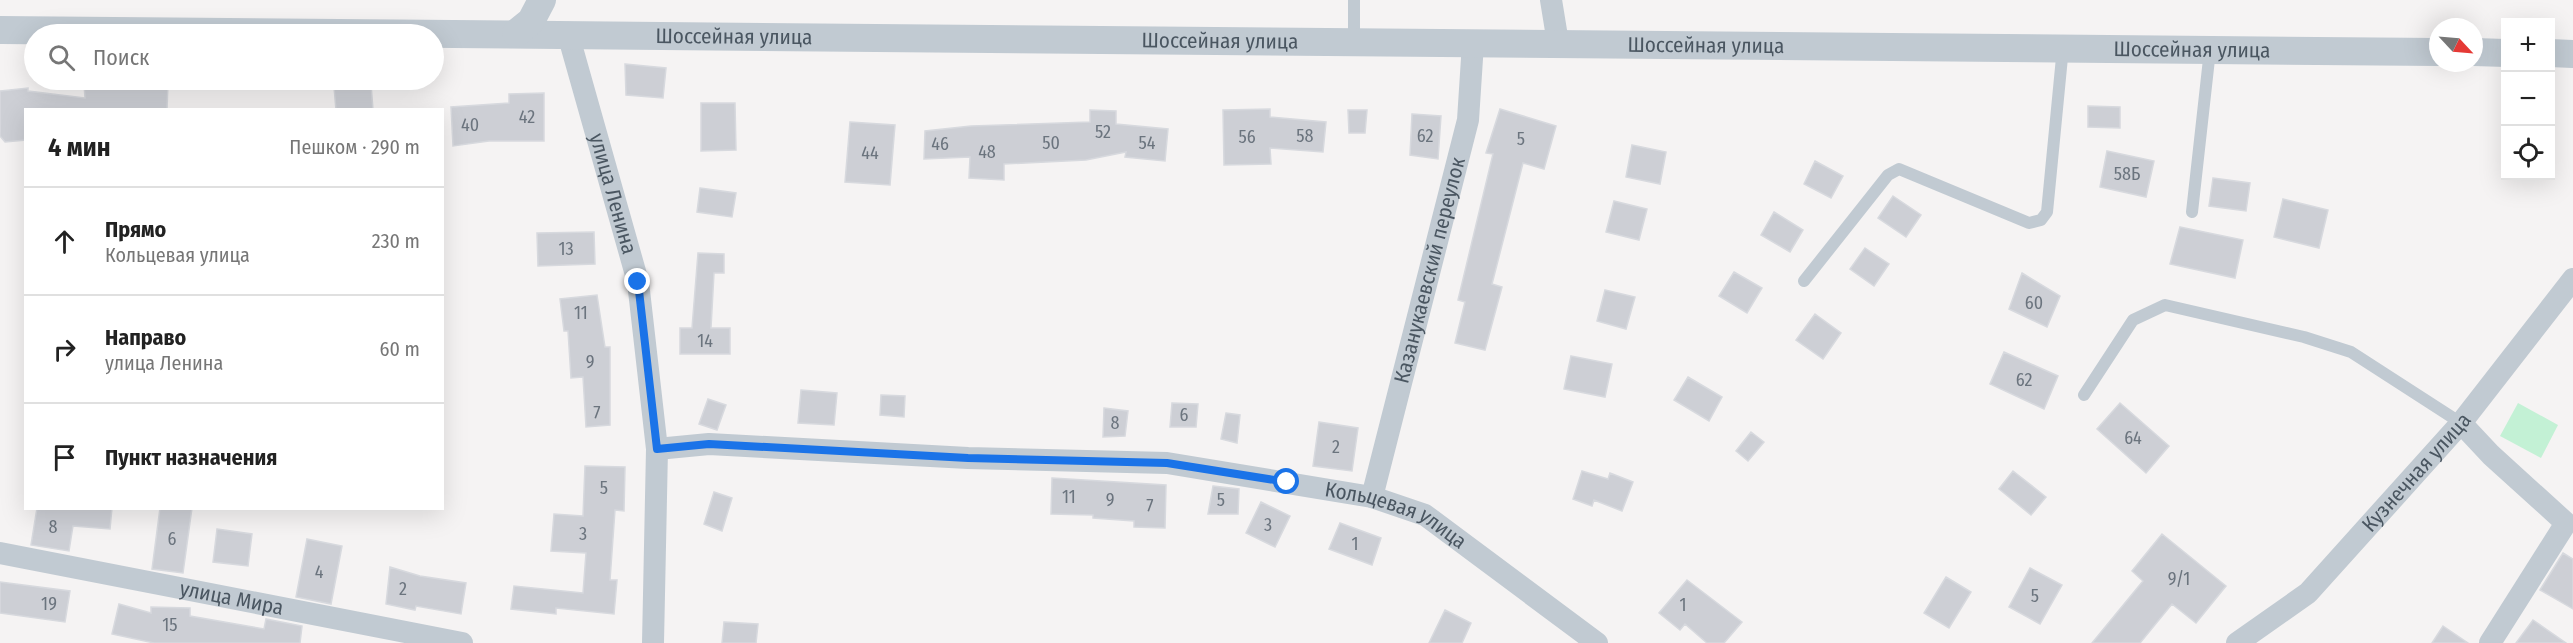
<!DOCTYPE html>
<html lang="ru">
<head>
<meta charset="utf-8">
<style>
	body { margin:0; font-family:"Fira Sans Condensed",sans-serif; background:#f2f2f2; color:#222 }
	.controls { position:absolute; right:18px; top:18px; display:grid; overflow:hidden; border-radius:0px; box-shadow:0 6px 24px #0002 }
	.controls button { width:54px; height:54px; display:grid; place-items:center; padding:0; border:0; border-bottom:2px solid #e0e0e0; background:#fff; color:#222; font:30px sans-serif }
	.compass { position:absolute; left:2429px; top:18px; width:54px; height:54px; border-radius:50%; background:#fff; box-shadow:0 6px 24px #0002; rotate:116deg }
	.stop { position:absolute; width:18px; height:18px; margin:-14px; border:4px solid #1a73e8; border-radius:50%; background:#fff }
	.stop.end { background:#1a73e8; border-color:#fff; box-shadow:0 2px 6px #0008 }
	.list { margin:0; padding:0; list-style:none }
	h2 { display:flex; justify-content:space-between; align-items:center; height:78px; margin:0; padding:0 24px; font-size:26px }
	h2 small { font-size:20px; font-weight:400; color:#767676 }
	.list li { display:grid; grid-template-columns:39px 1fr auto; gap:18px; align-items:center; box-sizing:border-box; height:108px; padding:0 24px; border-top:2px solid #e0e0e0 }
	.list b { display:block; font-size:22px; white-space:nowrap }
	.list p { margin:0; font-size:20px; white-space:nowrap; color:#767676 }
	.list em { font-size:20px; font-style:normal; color:#767676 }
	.icon { flex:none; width:33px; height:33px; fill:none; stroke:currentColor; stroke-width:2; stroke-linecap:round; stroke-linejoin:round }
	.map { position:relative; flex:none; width:2573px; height:643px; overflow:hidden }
	.search { position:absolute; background:#fff; box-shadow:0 6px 24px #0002; left:24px; top:24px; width:420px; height:66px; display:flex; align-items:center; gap:15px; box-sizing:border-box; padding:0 21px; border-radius:33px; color:#767676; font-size:22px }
	.panel { position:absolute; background:#fff; box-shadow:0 6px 24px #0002; left:24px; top:108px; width:420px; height:402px; border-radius:0px }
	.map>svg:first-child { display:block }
</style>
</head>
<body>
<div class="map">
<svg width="2573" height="643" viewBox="0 0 2573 643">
	<rect width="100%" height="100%" fill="#f5f3f3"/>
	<path fill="#c3f1d5" d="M2518 403 2558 425 2541 458 2500 436Z"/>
	<path fill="#cdcfd5" stroke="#d7d9de" stroke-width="1.5" d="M625 64 666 68 663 98 626 95Z
		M122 81 168 83 167 110H26V140L5 142 0 136V91L28 88V91L85 98 84 84Z
		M371 84 373 110H336L334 87Z
		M544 93V141H489L453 146 451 107 509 103V94Z
		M701 103H735L736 150 701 151Z
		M2088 106 2120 107V128L2088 127Z
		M1270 109V117L1326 122 1323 152 1270 148 1271 164 1224 165 1223 110Z
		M1500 109 1556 126 1544 169 1523 163 1492 284 1502 287 1485 350 1455 343 1465 302 1458 300 1493 154 1486 153Z
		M1090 110 1116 111V124L1168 129 1165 161 1125 157 1126 152 1086 160 1004 164V180L969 178 970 157 924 159 925 131 971 126 1090 122Z
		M1348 110H1367L1365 133H1349Z
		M1412 114 1441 116 1438 159 1410 155Z
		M850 122 895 125 890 185 845 182Z
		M1632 145 1666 152 1660 184 1626 177Z
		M2107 151 2154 161 2146 197 2100 187Z
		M1815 161 1843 176 1831 198 1804 184Z
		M2213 178 2250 183 2246 211 2209 206Z
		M700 188 736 193 732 217 697 212Z
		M1893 196 1921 215 1906 237 1878 218Z
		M2283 199 2328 210 2319 248 2274 237Z
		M1614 201 1647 209 1639 240 1606 232Z
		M1774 212 1803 230 1790 252 1761 235Z
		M2180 227 2243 240 2235 278 2170 264Z
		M594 232 595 264 538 266 537 233Z
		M1865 248 1889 264 1874 286 1850 269Z
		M698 253 724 254V273H714L711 328H730V354H680V328H692Z
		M1734 272 1762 288 1747 313 1719 296Z
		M2022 273 2060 296 2047 327 2009 309Z
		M1605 290 1635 297 1626 329 1597 321Z
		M597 295 605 347H610V425L586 427 583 377 571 378 568 331H564L560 299Z
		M1815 314 1841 333 1823 359 1796 340Z
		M2004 352 2058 376 2044 409 1990 384Z
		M1571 356 1612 364 1605 397 1564 389Z
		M1688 377 1722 397 1709 421 1674 400Z
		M801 390 837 393 834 425 798 423Z
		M881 395 905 396 904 417 880 415Z
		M708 399 726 405 717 430 699 424Z
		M1172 403 1198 404 1196 427H1170Z
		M2120 403 2169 446 2146 473 2097 429Z
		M1104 408 1128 411 1125 436 1103 437Z
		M1226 413 1240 415 1237 443 1221 439Z
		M1319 422 1358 428 1352 471 1313 466Z
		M1751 432 1764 442 1748 461 1736 451Z
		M585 466 625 467 624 511 615 510 610 580H617L614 614 556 608V614L511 609 514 586 583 593 586 553 551 551 554 514 583 516Z
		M1582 471 1608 479 1610 473 1633 482 1622 511 1594 500 1592 506 1573 499Z
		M2013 471 2046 497 2031 515 1999 489Z
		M1052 478 1166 485 1165 528 1134 527V521L1093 518V515L1051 514Z
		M1213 486 1239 489 1238 514H1208Z
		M714 492 732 498 722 531 704 524Z
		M1261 502 1290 516 1275 547 1246 533Z
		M37 508H112L110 529 73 526 69 551 31 545Z
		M160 508H192L183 573 152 569Z
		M1340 523 1381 538 1372 565 1329 549Z
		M217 529 252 534 248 566 213 562Z
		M2162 534 2226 586 2196 623 2172 604 2140 643H2092L2143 581 2132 571Z
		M307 539 342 546 331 604 296 597Z
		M2563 553 2573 559V609L2540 590Z
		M390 567 420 576 466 583 461 614 416 606 415 610 386 604Z
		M2030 568 2062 585 2040 624 2009 607Z
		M1946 577 1971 592 1949 628 1924 613Z
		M1687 580 1742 622 1724 643H1707L1685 624 1680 630 1659 613Z
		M0 582 70 591 65 622 0 613Z
		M119 604 151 613V607L190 608V616L264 629 266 619 302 626 300 643H154L112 634Z
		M1445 610 1471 623 1462 643H1429Z
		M2533 620 2566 643H2516Z
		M724 622 758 624 756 643H722Z
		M2443 626 2468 643H2432Z"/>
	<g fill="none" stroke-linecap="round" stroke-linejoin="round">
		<path stroke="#c1cad2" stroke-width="12" d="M1354 42V0
			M2192 212 2210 50
			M1804 281 1888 175 1899 169 2029 223 2041 220 2047 212 2063 47
			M2084 395 2133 320 2165 305 2304 337 2351 352 2461 423"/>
		<g stroke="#c1cad2" stroke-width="22">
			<path d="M1551 0 1558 43"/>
			<path id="s1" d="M568 34 638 282 657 449 653 643"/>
			<path d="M2461 423 2491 455 2566 523 2490 643"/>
			<path id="s2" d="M657 449 709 444 968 458 1167 463 1372 497 1425 515 1597 643"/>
			<path id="s3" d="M1372 497 1468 120 1473 43"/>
			<path id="s4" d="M0 553 462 643"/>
			<path id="s5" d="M2237 643 2308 593 2461 423 2573 279"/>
		</g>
		<g stroke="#c1cad2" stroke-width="28">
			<path id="s6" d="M0 30 2438 52"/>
			<path d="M516 33 531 21 542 0"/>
			<path d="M2474 52 2506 53"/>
			<path d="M2550 53 2573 54"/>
		</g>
	</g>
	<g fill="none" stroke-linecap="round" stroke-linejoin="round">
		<path stroke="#1a73e8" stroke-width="8" d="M638 282 657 449 709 444 968 458 1167 463 1287 482"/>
	</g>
	<g text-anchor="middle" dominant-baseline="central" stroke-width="4.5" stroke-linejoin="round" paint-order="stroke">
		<g font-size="18" fill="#6b747e">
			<text x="527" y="117">42</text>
			<text x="470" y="125">40</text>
			<text x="1103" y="132">52</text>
			<text x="1305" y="136">58</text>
			<text x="1425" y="136">62</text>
			<text x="1247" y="137">56</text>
			<text x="1521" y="139">5</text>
			<text x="1051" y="143">50</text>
			<text x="1147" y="143">54</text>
			<text x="940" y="144">46</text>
			<text x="987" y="152">48</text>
			<text x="870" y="153">44</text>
			<text x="2127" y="174">58Б</text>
			<text x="566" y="249">13</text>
			<text x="2034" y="303">60</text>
			<text x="581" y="313">11</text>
			<text x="705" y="341">14</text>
			<text x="590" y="362">9</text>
			<text x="2024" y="380">62</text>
			<text x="597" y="413">7</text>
			<text x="1184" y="415">6</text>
			<text x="1115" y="423">8</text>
			<text x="2133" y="438">64</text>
			<text x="1336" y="447">2</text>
			<text x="604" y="488">5</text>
			<text x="1069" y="497">11</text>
			<text x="1110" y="500">9</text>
			<text x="1221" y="500">5</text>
			<text x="1150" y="506">7</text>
			<text x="1268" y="525">3</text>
			<text x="53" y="527">8</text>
			<text x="583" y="534">3</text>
			<text x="172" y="539">6</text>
			<text x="1355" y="544">1</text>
			<text x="319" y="572">4</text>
			<text x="2179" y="579">9/1</text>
			<text x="403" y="589">2</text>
			<text x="2035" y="596">5</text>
			<text x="49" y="604">19</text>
			<text x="1683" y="605">1</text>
			<text x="170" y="625">15</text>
		</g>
		<g font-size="21" fill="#4a5661" stroke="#fff">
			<text stroke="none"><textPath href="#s6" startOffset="734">Шоссейная улица</textPath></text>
			<text stroke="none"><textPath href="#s6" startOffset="1220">Шоссейная улица</textPath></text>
			<text stroke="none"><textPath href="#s6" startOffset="1706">Шоссейная улица</textPath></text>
			<text stroke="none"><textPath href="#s6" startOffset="2192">Шоссейная улица</textPath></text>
			<text stroke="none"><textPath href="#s1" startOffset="166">улица Ленина</textPath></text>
			<text stroke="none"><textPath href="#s3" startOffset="234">Казанукаевский переулок</textPath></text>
			<text stroke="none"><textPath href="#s5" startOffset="249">Кузнечная улица</textPath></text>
			<text stroke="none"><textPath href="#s2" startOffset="747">Кольцевая улица</textPath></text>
			<text stroke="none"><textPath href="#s4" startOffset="236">улица Мира</textPath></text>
		</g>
	</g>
</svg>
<div class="controls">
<button>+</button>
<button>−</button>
<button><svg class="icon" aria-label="locate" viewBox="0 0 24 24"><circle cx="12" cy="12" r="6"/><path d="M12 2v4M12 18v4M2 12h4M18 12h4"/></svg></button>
</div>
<svg class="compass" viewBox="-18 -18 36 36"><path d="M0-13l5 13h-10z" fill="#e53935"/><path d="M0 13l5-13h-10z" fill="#767676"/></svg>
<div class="stop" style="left:1287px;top:482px"></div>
<div class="stop end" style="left:638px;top:282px"></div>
<div class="search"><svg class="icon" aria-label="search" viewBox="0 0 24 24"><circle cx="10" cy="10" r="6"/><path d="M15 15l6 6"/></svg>Поиск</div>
<section class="panel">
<h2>4 мин<small>Пешком · 290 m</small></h2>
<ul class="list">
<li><svg class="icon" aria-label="ahead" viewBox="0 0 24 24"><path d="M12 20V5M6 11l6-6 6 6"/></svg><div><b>Прямо</b><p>Кольцевая улица</p></div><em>230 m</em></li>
<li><svg class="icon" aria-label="right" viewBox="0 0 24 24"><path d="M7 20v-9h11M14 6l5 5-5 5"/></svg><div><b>Направо</b><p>улица Ленина</p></div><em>60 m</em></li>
<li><svg class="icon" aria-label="arrive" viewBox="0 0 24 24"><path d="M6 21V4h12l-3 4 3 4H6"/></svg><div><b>Пункт назначения</b></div></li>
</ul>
</section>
</div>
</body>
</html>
